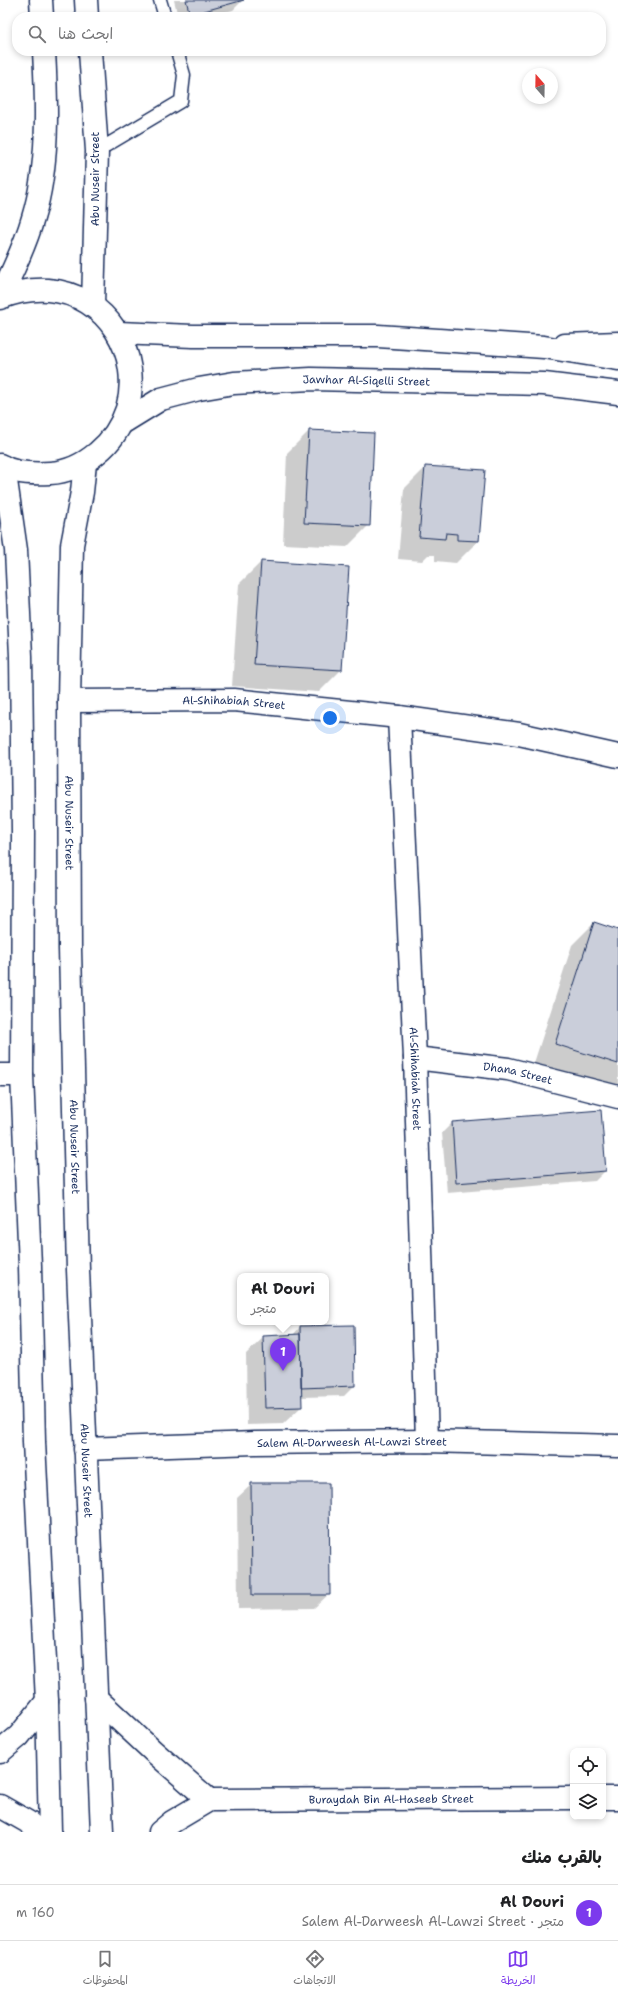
<!DOCTYPE html>
<html lang="ar">
<head>
<meta charset="utf-8">
<style>
	body { margin:0; font-family:"Shantell Sans","Playpen Sans Arabic",sans-serif; background:#f6f6f6; color:#202124; direction:rtl }
	.controls { position:absolute; right:12px; bottom:12px; display:grid; overflow:hidden; border-radius:8px; box-shadow:0 2px 6px #0003 }
	.controls button { width:36px; height:36px; display:grid; place-items:center; padding:0; border:0; border-bottom:1px solid #e0e0e0; background:#fff; color:#202124; font:20px sans-serif }
	.compass { position:absolute; left:522px; top:68px; width:36px; height:36px; border-radius:50%; background:#fff; box-shadow:0 2px 6px #0003; rotate:340deg }
	.you { position:absolute; left:330px; top:718px; width:14px; height:14px; margin:-10px; border:3px solid #fff; border-radius:50%; background:#1a73e8; box-shadow:0 0 0 6px #1a73e833 }
	.badge { display:grid; place-items:center; width:26px; height:26px; border-radius:50%; background:#7c3aed; color:#fff; font-size:13px; font-weight:700 }
	.pin { position:absolute; translate:-50% -33px; filter:drop-shadow(0 1px 2px #0008) }
	.pin::after { content:''; position:absolute; top:21px; width:14px; height:12px; background:inherit; clip-path:polygon(0 0,100% 0,50% 100%) }
	.popup { position:absolute; left:237px; top:1273px; width:92px; height:52px; box-sizing:border-box; display:grid; place-content:center; border-radius:8px; background:#fff; filter:drop-shadow(0 1px 3px #0005); font-size:13px; white-space:nowrap; color:#757577 }
	.popup b { font-size:15px; color:#202124 }
	.popup::after { content:''; position:absolute; left:50%; top:100%; margin-left:-8px; border:8px solid transparent; border-top-color:#fff }
	.list { margin:0; padding:0; list-style:none }
	h2 { display:flex; justify-content:space-between; align-items:center; height:52px; margin:0; padding:0 16px; font-size:17px }
	h2 small { font-size:13px; font-weight:400; color:#757577 }
	.list li { display:grid; grid-template-columns:26px 1fr auto; gap:12px; align-items:center; box-sizing:border-box; height:56px; padding:0 16px; border-top:1px solid #e0e0e0 }
	.list b { display:block; font-size:15px; white-space:nowrap }
	.list p { margin:0; font-size:13px; white-space:nowrap; color:#757577 }
	.list em { font-size:13px; font-style:normal; color:#757577 }
	.icon { flex:none; width:22px; height:22px; fill:none; stroke:currentColor; stroke-width:2; stroke-linecap:round; stroke-linejoin:round }
	.map { position:relative; flex:none; width:618px; height:1832px; overflow:hidden; direction:ltr }
	.search { position:absolute; background:#fff; box-shadow:0 2px 6px #0003; left:12px; right:12px; top:12px; height:44px; display:flex; align-items:center; gap:10px; box-sizing:border-box; padding:0 14px; border-radius:16px; color:#757577; font-size:15px }
	.sheet { height:108px; background:#fff }
	nav { display:flex; justify-content:space-around; align-items:center; box-sizing:border-box; height:56px; border-top:1px solid #e0e0e0; background:#fff; font-size:11px; color:#757577 }
	nav a { display:grid; justify-items:center; gap:2px }
	nav .on { color:#7c3aed }
	.map>svg:first-child { display:block }
</style>
</head>
<body>
<div class="map">
<svg width="618" height="1832" viewBox="0 0 618 1832">
	<rect width="100%" height="100%" fill="#fff"/>
	<filter id="ink" filterUnits="userSpaceOnUse"><feTurbulence type="fractalNoise" baseFrequency=".025" numOctaves="2"/><feDisplacementMap in="SourceGraphic" scale="8" xChannelSelector="R" yChannelSelector="G"/><feConvolveMatrix kernelMatrix="1 2 1 2 8 2 1 2 1" color-interpolation-filters="sRGB"/></filter>
	<g filter="url(#ink)">
		<path fill="#0003" d="M174 0H243L233 10 207 17H178Z
			M309 431 373 433 369 525 347 547 283 544 287 453Z
			M426 467 484 471 478 541 456 563 435 561V555H428L422 561 398 559 404 489Z
			M261 562 348 568 341 670 319 692 232 686 239 584Z
			M594 923 618 931V1093L533 1066 572 945Z
			M452 1123 605 1171 595 1181 447 1193 442 1133Z
			M300 1327 354 1386 344 1396 301 1397V1407L283 1424 247 1425 246 1354 264 1337 292 1336Z
			M252 1484 329 1594 314 1608 238 1609 237 1498Z"/>
		<path fill="#caceda" stroke="#1b2f5e" d="M186 0H244L190 15Z
			M309 430 374 433 370 526 304 523Z
			M425 466 485 470 479 541 457 540V534L446 533 445 539 419 537Z
			M261 561 349 567 342 670 254 665Z
			M594 922 618 930V1064L555 1044Z
			M601 1110 606 1171 456 1183 452 1122Z
			M354 1325 355 1386 301 1388 300 1326Z
			M300 1334 302 1407 265 1408 263 1336Z
			M251 1483H329L330 1595H252Z"/>
		<g fill="none" stroke-linecap="round" stroke-linejoin="round">
			<g stroke="#1b2f5e" stroke-width="15">
				<path id="service" d="M160 0 165 17
					M97 151 181 101 184 75 177 51"/>
			</g>
			<g stroke="#1b2f5e" stroke-width="25">
				<g id="minor">
					<path d="M565 345 618 343"/>
					<path id="s1" d="M69 701 234 700 399 717 519 734 618 756"/>
					<path id="s2" d="M399 717 415 1058 427 1441"/>
					<path id="s3" d="M415 1058 508 1069 618 1097"/>
					<path d="M0 1075H22"/>
					<path id="s4" d="M85 1449 255 1443 427 1441 618 1446"/>
					<path d="M96 1698 153 1751 209 1800"/>
					<path d="M0 1752 19 1736 47 1701"/>
					<path d="M603 1798H618"/>
					<path d="M0 1806 28 1822 39 1832"/>
					<path id="s5" d="M160 1832 172 1822 209 1800 573 1798"/>
				</g>
			</g>
			<g stroke="#1b2f5e" stroke-width="25">
				<g id="tertiary">
					<path d="M118 333 193 336H378L544 347 618 359"/>
					<path id="s6" d="M122 423 161 399 199 389 234 383 311 379 544 384 618 393"/>
				</g>
			</g>
			<g stroke="#1b2f5e" stroke-width="25">
				<g id="secondary">
					<path d="M41 0 42 17"/>
					<path d="M86 0 87 17"/>
					<path d="M90 51 97 151 93 306"/>
					<path d="M0 297C13 271 25 246 33 218 49 166 47 105 44 51"/>
					<path d="M0 298C15 292 31 289 48 290 107 294 143 354 127 409 121 427 112 441 97 453 84 464 68 472 50 473 34 474 14 474 0 465"/>
					<path id="s7" d="M85 463 82 492 72 545 69 701 70 949 78 1270 102 1832"/>
					<path d="M4 467 16 550 21 656 23 833 22 1075 30 1266 34 1442 47 1701 50 1832"/>
				</g>
			</g>
			<use href="#service" stroke="#fff" stroke-width="12"/>
			<use href="#minor" stroke="#fff" stroke-width="22"/>
			<use href="#tertiary" stroke="#fff" stroke-width="22"/>
			<use href="#secondary" stroke="#fff" stroke-width="22"/>
		</g>
	</g>
	<g text-anchor="middle" dominant-baseline="central" stroke-width="3" stroke-linejoin="round" paint-order="stroke">
		<g font-size="11" fill="#1b2f5e" stroke="#fff">
			<text transform="translate(95 179) rotate(-90)">Abu Nuseir Street</text>
			<text stroke="none"><textPath href="#s6" startOffset="253">Jawhar Al-Siqelli Street</textPath></text>
			<text stroke="none"><textPath href="#s1" startOffset="165">Al-Shihabiah Street</textPath></text>
			<text stroke="none"><textPath href="#s7" startOffset="361">Abu Nuseir Street</textPath></text>
			<text stroke="none"><textPath href="#s3" startOffset="104">Dhana Street</textPath></text>
			<text stroke="none"><textPath href="#s2" startOffset="362">Al-Shihabiah Street</textPath></text>
			<text stroke="none"><textPath href="#s7" startOffset="685">Abu Nuseir Street</textPath></text>
			<text stroke="none"><textPath href="#s4" startOffset="267">Salem Al-Darweesh Al-Lawzi Street</textPath></text>
			<text stroke="none"><textPath href="#s7" startOffset="1009">Abu Nuseir Street</textPath></text>
			<text stroke="none"><textPath href="#s5" startOffset="241">Buraydah Bin Al-Haseeb Street</textPath></text>
		</g>
	</g>
</svg>
<div class="controls">
<button><svg class="icon" aria-label="locate" viewBox="0 0 24 24"><circle cx="12" cy="12" r="6"/><path d="M12 2v4M12 18v4M2 12h4M18 12h4"/></svg></button>
<button><svg class="icon" aria-label="layers" viewBox="0 0 24 24"><path d="M12 4l9 5-9 5-9-5zM3 14l9 5 9-5"/></svg></button>
</div>
<svg class="compass" viewBox="-18 -18 36 36"><path d="M0-13l5 13h-10z" fill="#e53935"/><path d="M0 13l5-13h-10z" fill="#757577"/></svg>
<div class="you"></div>
<div class="pin badge" style="left:283px;top:1371px">1</div>
<div class="popup"><b>Al Douri</b>متجر</div>
<div class="search"><svg class="icon" aria-label="search" viewBox="0 0 24 24"><circle cx="10" cy="10" r="6"/><path d="M15 15l6 6"/></svg>ابحث هنا</div>
</div>
<section class="sheet">
<h2>بالقرب منك<small></small></h2>
<ul class="list">
<li><span class="badge">1</span><div><b>Al Douri</b><p>متجر · Salem Al-Darweesh Al-Lawzi Street</p></div><em>160 m</em></li>
</ul>
</section>
<nav>
<a class="on"><svg class="icon" aria-label="map" viewBox="0 0 24 24"><path d="M3 6l6-2 6 2 6-2v14l-6 2-6-2-6 2zM9 4v14M15 6v14"/></svg>الخريطة</a>
<a><svg class="icon" aria-label="directions" viewBox="0 0 24 24"><path d="M12 3l9 9-9 9-9-9zM9 14v-3h6M13 9l2 2-2 2"/></svg>الاتجاهات</a>
<a><svg class="icon" aria-label="saved" viewBox="0 0 24 24"><path d="M7 4h10v16l-5-4-5 4z"/></svg>المحفوظات</a>
</nav>
</body>
</html>
